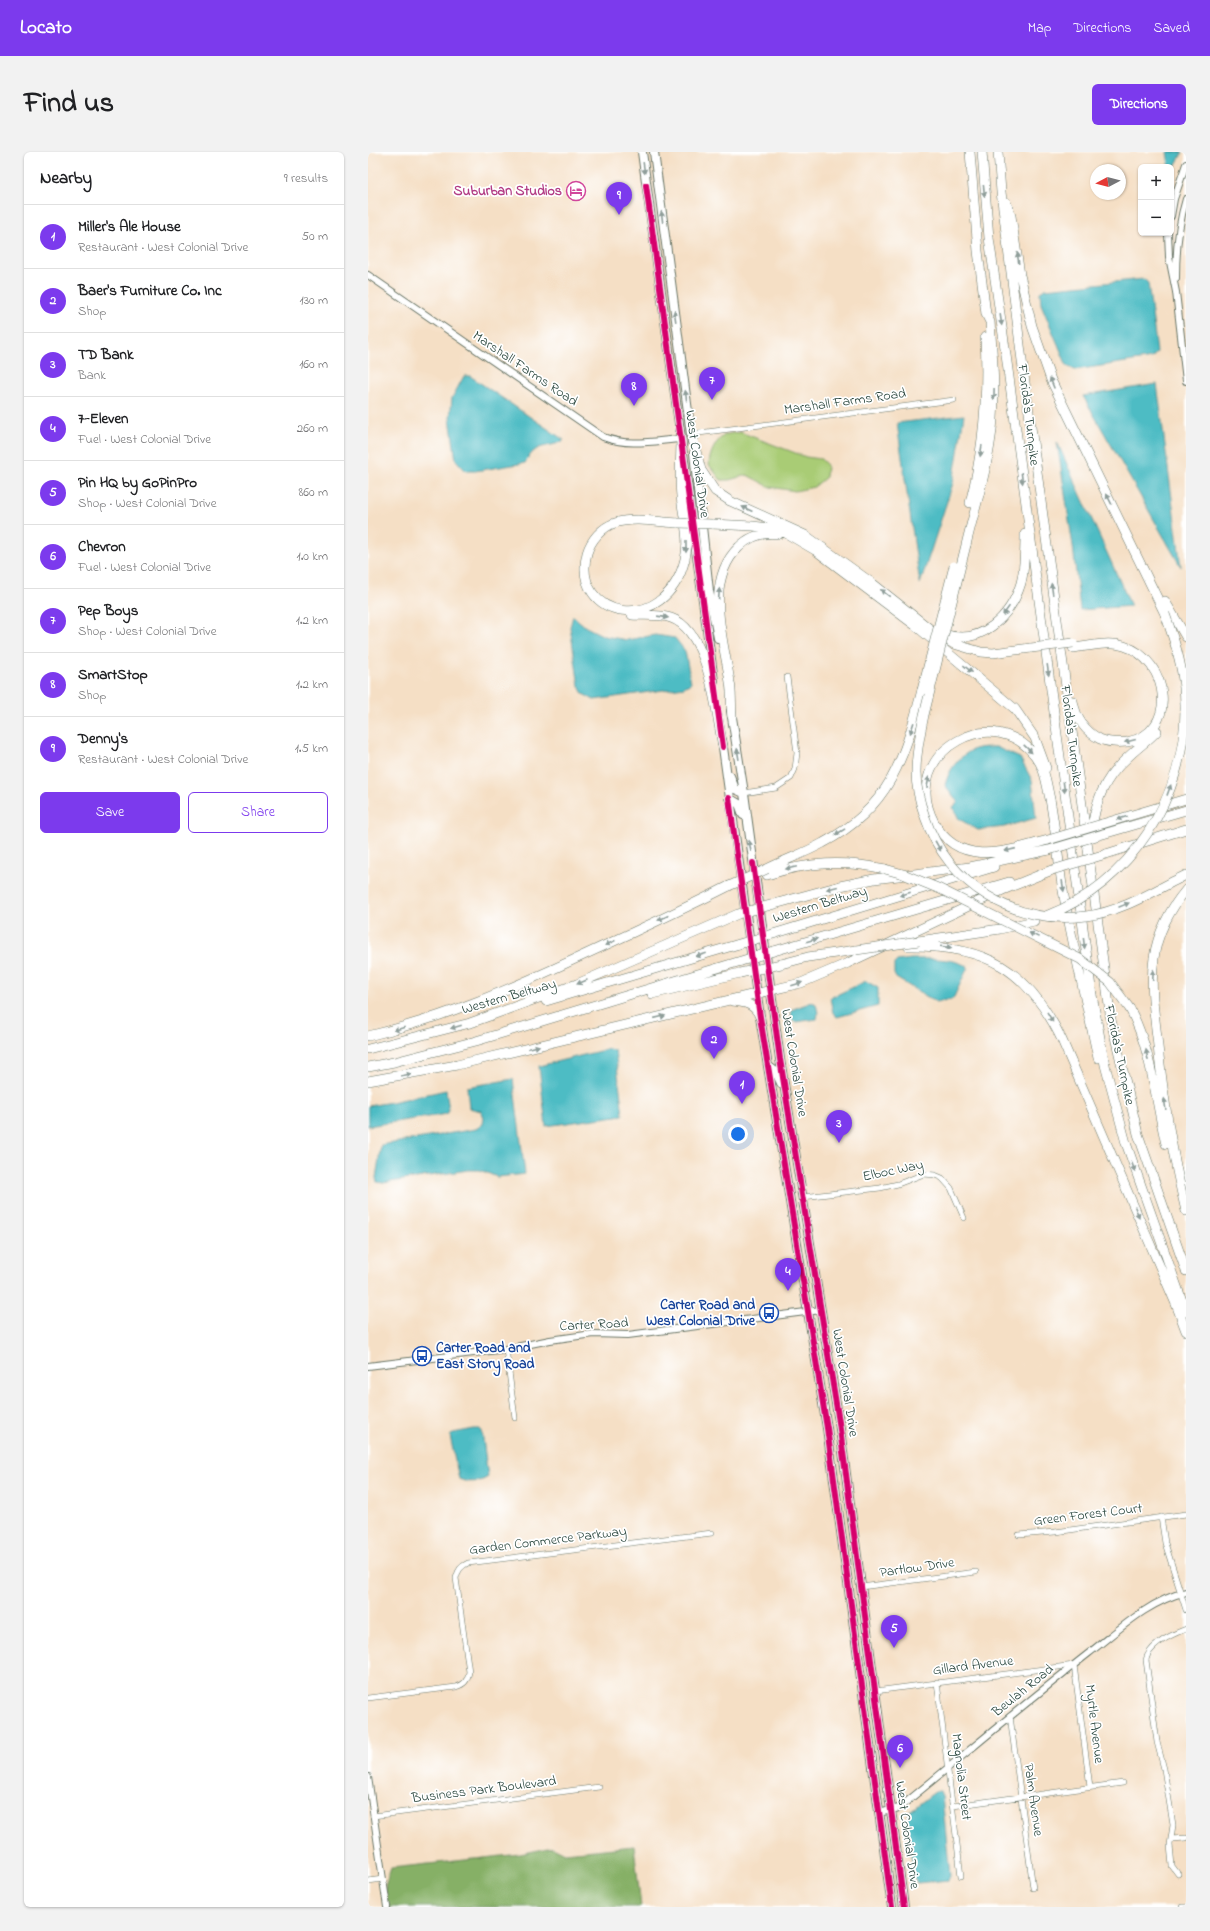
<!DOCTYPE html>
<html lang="en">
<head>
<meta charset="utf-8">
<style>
	body { margin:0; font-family:"Indie Flower",sans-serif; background:#f2f2f2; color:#202124 }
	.controls { position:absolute; right:12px; top:12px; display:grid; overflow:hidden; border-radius:6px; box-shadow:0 1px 3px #0004 }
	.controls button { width:36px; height:36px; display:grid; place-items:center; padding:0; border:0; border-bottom:1px solid #e0e0e0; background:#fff; color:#202124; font:20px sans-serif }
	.compass { position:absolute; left:722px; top:12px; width:36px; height:36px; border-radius:50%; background:#fff; box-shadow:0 1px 3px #0004; rotate:263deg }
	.you { position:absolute; left:370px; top:982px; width:14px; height:14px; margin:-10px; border:3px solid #fff; border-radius:50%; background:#1a73e8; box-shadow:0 0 0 6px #1a73e833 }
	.badge { display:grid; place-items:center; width:26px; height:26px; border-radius:50%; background:#7c3aed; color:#fff; font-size:13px; font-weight:700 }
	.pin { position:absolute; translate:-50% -33px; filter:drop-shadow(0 1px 2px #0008) }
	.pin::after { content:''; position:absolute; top:21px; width:14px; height:12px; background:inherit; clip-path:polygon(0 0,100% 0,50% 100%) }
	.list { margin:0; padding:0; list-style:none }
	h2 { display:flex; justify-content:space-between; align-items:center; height:52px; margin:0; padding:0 16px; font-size:17px }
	h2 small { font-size:13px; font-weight:400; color:#757577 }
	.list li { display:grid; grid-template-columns:26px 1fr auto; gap:12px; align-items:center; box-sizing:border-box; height:64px; padding:0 16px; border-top:1px solid #e0e0e0 }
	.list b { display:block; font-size:15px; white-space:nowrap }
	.list p { margin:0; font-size:13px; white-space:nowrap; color:#757577 }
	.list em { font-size:13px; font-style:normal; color:#757577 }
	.actions { display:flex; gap:8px; padding:12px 16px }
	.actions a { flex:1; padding:9px 0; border:1px solid #7c3aed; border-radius:6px; text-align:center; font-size:14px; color:#7c3aed }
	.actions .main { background:#7c3aed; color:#fff }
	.map { position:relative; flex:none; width:818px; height:1755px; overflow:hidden; border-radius:6px }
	header { display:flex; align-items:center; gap:24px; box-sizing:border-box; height:56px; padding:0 20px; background:#7c3aed; color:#fff }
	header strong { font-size:19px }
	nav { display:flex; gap:22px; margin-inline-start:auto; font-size:14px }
	.intro { display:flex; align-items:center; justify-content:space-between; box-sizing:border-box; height:96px; padding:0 24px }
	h1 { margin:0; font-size:28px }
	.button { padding:10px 18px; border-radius:6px; background:#7c3aed; color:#fff; font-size:14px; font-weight:700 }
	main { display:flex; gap:24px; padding:0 24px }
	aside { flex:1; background:#fff; border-radius:6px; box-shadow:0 1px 3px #0004 }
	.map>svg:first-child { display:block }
</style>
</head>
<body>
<header>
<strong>Locato</strong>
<nav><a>Map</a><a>Directions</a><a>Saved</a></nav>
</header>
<div class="intro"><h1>Find us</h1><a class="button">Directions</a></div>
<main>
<aside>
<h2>Nearby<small>9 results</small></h2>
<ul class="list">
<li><span class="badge">1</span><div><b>Miller's Ale House</b><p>Restaurant · West Colonial Drive</p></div><em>50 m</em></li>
<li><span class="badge">2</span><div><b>Baer's Furniture Co. Inc</b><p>Shop</p></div><em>130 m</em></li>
<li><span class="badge">3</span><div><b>TD Bank</b><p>Bank</p></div><em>160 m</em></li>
<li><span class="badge">4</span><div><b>7-Eleven</b><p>Fuel · West Colonial Drive</p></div><em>260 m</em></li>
<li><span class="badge">5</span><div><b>Pin HQ by GoPinPro</b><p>Shop · West Colonial Drive</p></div><em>860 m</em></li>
<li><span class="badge">6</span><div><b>Chevron</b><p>Fuel · West Colonial Drive</p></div><em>1.0 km</em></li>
<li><span class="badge">7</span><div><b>Pep Boys</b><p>Shop · West Colonial Drive</p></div><em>1.2 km</em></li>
<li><span class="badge">8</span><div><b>SmartStop</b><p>Shop</p></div><em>1.2 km</em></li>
<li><span class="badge">9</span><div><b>Denny's</b><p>Restaurant · West Colonial Drive</p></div><em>1.5 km</em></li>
</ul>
<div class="actions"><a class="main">Save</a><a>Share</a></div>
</aside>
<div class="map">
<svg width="818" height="1755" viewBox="0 0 818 1755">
	<rect width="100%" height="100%" fill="#fff"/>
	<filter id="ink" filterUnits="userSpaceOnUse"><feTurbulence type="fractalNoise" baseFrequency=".025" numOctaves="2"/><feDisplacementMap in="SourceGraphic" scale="8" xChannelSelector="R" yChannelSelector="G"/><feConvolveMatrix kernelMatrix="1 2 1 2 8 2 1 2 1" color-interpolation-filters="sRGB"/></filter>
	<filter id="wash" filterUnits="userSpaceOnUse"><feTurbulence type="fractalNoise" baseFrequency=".012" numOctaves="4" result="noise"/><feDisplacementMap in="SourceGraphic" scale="16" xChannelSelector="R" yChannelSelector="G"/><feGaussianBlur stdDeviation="0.9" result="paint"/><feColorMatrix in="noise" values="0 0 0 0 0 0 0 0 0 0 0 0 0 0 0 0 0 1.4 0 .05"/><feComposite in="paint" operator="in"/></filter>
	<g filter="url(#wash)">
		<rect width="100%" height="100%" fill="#f5dfc5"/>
		<path fill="#a9cc74" stroke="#648454" d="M372 280 438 305 453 307 459 313 458 325 446 335 427 339 402 335 379 323 361 328H353L341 313C341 303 348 286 359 282 363 281 368 281 372 280Z"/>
		<path fill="#86b066" stroke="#52764d" d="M266 1694 273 1755H20L17 1734 23 1716 152 1702 185 1695 197 1701Z"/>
		<path fill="#4dbcc4" stroke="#367c7c" d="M799 0H815L807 14 803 15 801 13Z
			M776 127 780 131 789 200 784 206 707 218 699 214 673 152 672 140 677 137Z
			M96 224H102L196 288C187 295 173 292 165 300 162 303 159 307 157 311L107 319H98L88 308 82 266 84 246Z
			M789 232 813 415 715 244Z
			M596 263 585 331 552 432 529 271Z
			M689 290 763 454 712 458 705 394Z
			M205 464 218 475 236 484 259 488 287 483 307 486 317 499 323 531 316 535 226 548 215 542 211 534 202 475Z
			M628 595 652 606 664 628 668 666 636 675 610 678 591 667 585 655 590 650 577 633C581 617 591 604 606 597 612 595 622 595 628 595Z
			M543 807C560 807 585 805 600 815L585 847 568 850 528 826 526 822V812L529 809Z
			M498 829 510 836V854L469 865 465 861 462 846Z
			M444 850 448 852 450 861 449 867 427 870 424 868 423 858Z
			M240 897 247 898 255 963 178 974 171 914Z
			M145 927 157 1022 129 1025 112 1018H100L15 1031 9 1030 8 1026 13 993 108 977 115 972 116 965 113 959 101 956 99 935Z
			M78 938 81 958 79 962 0 974V954L24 950Z
			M106 1277H112L114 1279 120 1325C112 1331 100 1331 91 1327L82 1284 85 1281Z
			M568 1639H572L574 1644 582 1724 580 1728 549 1731 546 1726 539 1667 542 1659Z"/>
	</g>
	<g filter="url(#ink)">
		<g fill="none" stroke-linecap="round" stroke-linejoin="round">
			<g stroke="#6a7667" stroke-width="6">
				<path id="minor" d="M323 282 586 248
					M376 641 408 636 423 626 427 617 429 601 419 525
					M435 1045 512 1036 530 1032 556 1022 567 1023 574 1026 583 1036 596 1066
					M138 1197 147 1266
					M793 1365 797 1391 818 1458
					M651 1383 687 1380 818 1362
					M493 1435 608 1420
					M569 1530 593 1724
					M507 1539 706 1513 722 1635
					M0 1546 88 1535C97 1532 99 1529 101 1520L88 1426C90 1418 93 1414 100 1411L344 1381
					M642 1564 665 1736
					M585 1654 755 1631
					M5 1664 231 1635
					M803 1687 818 1686
					M810 1722 804 1714 802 1693 805 1673 796 1617 789 1590 778 1508C781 1493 805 1482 818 1477
					M0 1729 15 1727
					M814 1755H818"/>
			</g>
			<g stroke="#6a7667" stroke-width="8">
				<path id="tertiary" d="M803 64 806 47 818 12
					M800 81 801 105 808 140 818 229
					M0 123 235 285C261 295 286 289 313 287
					M808 126C808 99 810 73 818 47
					M0 1214 138 1197 182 1188 225 1182 260 1183 453 1158
					M0 1625 19 1755
					M511 1661 531 1656C595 1604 657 1551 721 1501 751 1478 780 1449 818 1440"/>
			</g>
			<g stroke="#6a7667" stroke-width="10">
				<path id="trunk" d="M274 0 346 529
					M286 0 324 290
					M326 301 341 439 350 486
					M363 559 376 641 412 907 471 1270 536 1755
					M354 588 392 865 459 1276 524 1755
					M362 624 367 637 376 641
					M361 646 371 652 375 663
					M400 914 408 920 413 931"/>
			</g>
			<g stroke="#6a7667" stroke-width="10">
				<path id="motorway" d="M614 0 621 86 638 203 724 843 737 913 758 991 818 1160
					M630 0 633 40 653 201 743 868 770 982 818 1119
					M638 50 643 64 652 123 664 174 683 228 797 462
					M324 284 333 318 347 339 362 349 437 383 504 431 567 481 586 492 613 500 625 501 663 496
					M602 351C616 297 620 242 617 185
					M310 371C290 370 266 365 247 371 234 375 223 388 219 401 202 467 298 486 317 407 322 387 315 364 313 344 311 325 313 306 313 287
					M344 372 385 374 409 377 416 380 447 398 548 474 647 557 667 586 678 616
					M598 393C606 359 617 326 622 292 629 251 625 211 622 170L618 162 610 99 602 0
					M797 449 818 485
					M264 463C277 464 291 462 303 466 341 479 348 560 355 595
					M576 482C613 495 643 464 653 431 657 415 657 398 657 382
					M705 496C722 494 740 489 756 494 802 508 811 581 759 590 749 591 741 591 732 587 716 579 708 566 705 549
					M364 564C363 553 364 541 362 530 356 488 335 429 371 395 382 384 396 380 411 382
					M734 672 818 647
					M723 682C727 651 735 627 759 606 769 596 780 589 789 579
					M735 682 818 658
					M680 688C640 699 591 717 566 670 529 600 631 543 672 611 678 622 679 635 682 647 687 675 690 704 694 733 704 791 718 849 730 906
					M738 702 818 677
					M399 717C417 708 437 701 455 691 522 656 536 607 554 538
					M399 723C440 710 475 708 517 717
					M810 727 818 723
					M818 738C802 757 789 782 786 806 782 832 786 860 789 885 795 944 804 1002 818 1059
					M405 782 626 715
					M551 789 632 777 666 769
					M540 794C618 793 660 817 694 888L808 1152 818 1179
					M406 799 641 730
					M413 812 440 805 488 798
					M284 842 372 821
					M178 849 371 792
					M364 849C377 850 387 852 392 865
					M762 857C784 899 787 947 798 992
					M102 871 209 832 370 762 472 734 506 727 602 715 681 698
					M0 884C77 866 147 835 218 802 266 780 314 758 361 734
					M0 897 106 870
					M0 915 26 910 108 889 373 809
					M0 929 89 913 433 831 480 811 637 737 684 718"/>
			</g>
			<use href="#minor" stroke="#fff" stroke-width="5"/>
			<use href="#tertiary" stroke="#fff" stroke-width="6"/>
			<use href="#trunk" stroke="#fff" stroke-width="8"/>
			<use href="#motorway" stroke="#fff" stroke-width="9"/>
			<g stroke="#6a7667" stroke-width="10" stroke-linecap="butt">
				<path id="motorway-bridge" d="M310 371 344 372
					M598 393 556 563C552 582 548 601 548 620 548 635 552 651 557 665 580 733 647 774 718 764 751 760 781 742 810 727
					M663 496 705 491
					M554 538 586 414
					M680 688 734 672
					M681 698 735 682
					M517 717 535 722 572 737 712 807 742 830 762 857
					M684 718 738 702
					M361 734 399 717
					M678 764C763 731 818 645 817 554 817 522 808 492 797 462
					M371 792 405 782
					M488 798 551 789
					M373 809 406 799
					M372 821 413 812"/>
			</g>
			<use href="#motorway-bridge" stroke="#fff" stroke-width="9"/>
			<g stroke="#fff" stroke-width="8">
				<path id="cycleway" d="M278 33 355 595
					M361 646 392 865 459 1276 524 1755
					M385 711 412 907 471 1270 536 1755"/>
			</g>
			<use href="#cycleway" stroke="#d6006c" stroke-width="6"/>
		</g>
		<defs><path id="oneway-solid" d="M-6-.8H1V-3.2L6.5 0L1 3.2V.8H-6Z"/></defs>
		<g fill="#8f9e9a">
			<use href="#oneway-solid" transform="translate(276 16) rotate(82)"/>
			<use href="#oneway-solid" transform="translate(616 39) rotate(84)"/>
			<use href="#oneway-solid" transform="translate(294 65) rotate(-97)"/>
			<use href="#oneway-solid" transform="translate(650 106) rotate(-98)"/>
			<use href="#oneway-solid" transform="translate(307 164) rotate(-98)"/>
			<use href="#oneway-solid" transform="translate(633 168) rotate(82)"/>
			<use href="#oneway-solid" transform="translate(684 231) rotate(-112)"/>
			<use href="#oneway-solid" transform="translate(626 242) rotate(91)"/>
			<use href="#oneway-solid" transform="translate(318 244) rotate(-98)"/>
			<use href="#oneway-solid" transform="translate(613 299) rotate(99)"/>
			<use href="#oneway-solid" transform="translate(654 326) rotate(83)"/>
			<use href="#oneway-solid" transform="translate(741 347) rotate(-117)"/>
			<use href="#oneway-solid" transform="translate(379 357) rotate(-155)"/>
			<use href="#oneway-solid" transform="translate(318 395) rotate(90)"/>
			<use href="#oneway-solid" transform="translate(684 437) rotate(-98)"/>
			<use href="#oneway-solid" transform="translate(517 441) rotate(-143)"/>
			<use href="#oneway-solid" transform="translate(351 442) rotate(-86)"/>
			<use href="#oneway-solid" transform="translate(638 459) rotate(125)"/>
			<use href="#oneway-solid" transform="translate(295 465) rotate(8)"/>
			<use href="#oneway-solid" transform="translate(600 517) rotate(39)"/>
			<use href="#oneway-solid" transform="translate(680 518) rotate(82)"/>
			<use href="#oneway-solid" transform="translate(544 576) rotate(108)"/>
			<use href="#oneway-solid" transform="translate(762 589) rotate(166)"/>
			<use href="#oneway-solid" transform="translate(660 597) rotate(44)"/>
			<use href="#oneway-solid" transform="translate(370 602) rotate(-99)"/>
			<use href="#oneway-solid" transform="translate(560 630) rotate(-79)"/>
			<use href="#oneway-solid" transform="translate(696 635) rotate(83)"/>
			<use href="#oneway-solid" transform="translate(801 638) rotate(-70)"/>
			<use href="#oneway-solid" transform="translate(754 666) rotate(163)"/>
			<use href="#oneway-solid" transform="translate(472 680) rotate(149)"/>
			<use href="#oneway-solid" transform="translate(382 694) rotate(-99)"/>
			<use href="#oneway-solid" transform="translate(570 694) rotate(61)"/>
			<use href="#oneway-solid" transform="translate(642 698) rotate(167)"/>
			<use href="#oneway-solid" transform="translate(423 716) rotate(168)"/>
			<use href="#oneway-solid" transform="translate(695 734) rotate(81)"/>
			<use href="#oneway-solid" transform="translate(464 736) rotate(166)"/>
			<use href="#oneway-solid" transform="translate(537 742) rotate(163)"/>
			<use href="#oneway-solid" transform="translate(756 753) rotate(-22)"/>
			<use href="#oneway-solid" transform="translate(295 766) rotate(155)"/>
			<use href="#oneway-solid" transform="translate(666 783) rotate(-154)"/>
			<use href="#oneway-solid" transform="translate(444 788) rotate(-16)"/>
			<use href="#oneway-solid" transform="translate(242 791) rotate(155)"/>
			<use href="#oneway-solid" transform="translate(716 791) rotate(83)"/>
			<use href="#oneway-solid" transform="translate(578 795) rotate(7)"/>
			<use href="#oneway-solid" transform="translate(333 803) rotate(163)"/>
			<use href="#oneway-solid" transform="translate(785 823) rotate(-87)"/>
			<use href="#oneway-solid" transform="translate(214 830) rotate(157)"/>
			<use href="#oneway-solid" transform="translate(429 832) rotate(-17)"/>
			<use href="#oneway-solid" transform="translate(292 865) rotate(-13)"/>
			<use href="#oneway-solid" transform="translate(682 865) rotate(60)"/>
			<use href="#oneway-solid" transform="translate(88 875) rotate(164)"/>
			<use href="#oneway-solid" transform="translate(31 877) rotate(164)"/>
			<use href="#oneway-solid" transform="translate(166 895) rotate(-13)"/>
			<use href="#oneway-solid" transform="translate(779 903) rotate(-101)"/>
			<use href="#oneway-solid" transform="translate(38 923) rotate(-10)"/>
			<use href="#oneway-solid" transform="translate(797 952) rotate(-98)"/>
			<use href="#oneway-solid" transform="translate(765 1014) rotate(71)"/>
			<use href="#oneway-solid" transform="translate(769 1060) rotate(67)"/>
		</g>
	</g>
	<defs>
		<g id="hotel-ring" transform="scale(1)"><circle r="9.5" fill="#fff" stroke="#d1479c" stroke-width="1.5"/><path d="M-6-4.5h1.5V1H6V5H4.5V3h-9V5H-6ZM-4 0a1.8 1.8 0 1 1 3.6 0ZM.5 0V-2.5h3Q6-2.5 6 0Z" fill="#d1479c"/></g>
		<g id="bus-ring" transform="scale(1)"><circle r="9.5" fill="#fff" stroke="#1a4fb4" stroke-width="1.5"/><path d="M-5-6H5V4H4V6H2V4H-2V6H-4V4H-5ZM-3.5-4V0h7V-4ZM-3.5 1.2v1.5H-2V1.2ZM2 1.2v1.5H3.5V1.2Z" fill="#1a4fb4"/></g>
	</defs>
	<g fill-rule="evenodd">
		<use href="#hotel-ring" x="208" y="39"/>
		<use href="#bus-ring" x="401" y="1161"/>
		<use href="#bus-ring" x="54" y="1204"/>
	</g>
	<g text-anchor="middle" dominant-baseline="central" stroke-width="3.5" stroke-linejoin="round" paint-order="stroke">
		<g font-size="14" font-weight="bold" fill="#b23c85" stroke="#fff" text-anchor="end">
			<text x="194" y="39">Suburban Studios</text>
		</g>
		<g font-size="14" fill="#1f3d34" stroke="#fff">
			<text transform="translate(157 217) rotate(34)">Marshall Farms Road</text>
			<text transform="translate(477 250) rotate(-8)">Marshall Farms Road</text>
			<text transform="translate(660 263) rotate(83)">Florida's Turnpike</text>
			<text transform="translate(329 312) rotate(82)">West Colonial Drive</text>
			<text transform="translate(703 584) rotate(83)">Florida's Turnpike</text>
			<text transform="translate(452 753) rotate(-17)">Western Beltway</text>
			<text transform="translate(141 845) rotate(-16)">Western Beltway</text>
			<text transform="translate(751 903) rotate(78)">Florida's Turnpike</text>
			<text transform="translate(426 911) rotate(81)">West Colonial Drive</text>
			<text transform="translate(525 1019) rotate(-12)">Elboc Way</text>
			<text transform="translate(226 1173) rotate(-3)">Carter Road</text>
			<text transform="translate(477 1231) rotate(81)">West Colonial Drive</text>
			<text transform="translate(720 1363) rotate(-7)">Green Forest Court</text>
			<text transform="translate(180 1389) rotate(-7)">Garden Commerce Parkway</text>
			<text transform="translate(549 1416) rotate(-8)">Partlow Drive</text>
			<text transform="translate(605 1514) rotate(-7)">Gillard Avenue</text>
			<text transform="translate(655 1539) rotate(-39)">Beulah Road</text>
			<text transform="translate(726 1572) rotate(83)">Myrtle Avenue</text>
			<text transform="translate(593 1625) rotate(83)">Magnolia Street</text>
			<text transform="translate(116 1638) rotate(-7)">Business Park Boulevard</text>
			<text transform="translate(665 1648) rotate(82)">Palm Avenue</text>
			<text transform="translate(539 1683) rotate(82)">West Colonial Drive</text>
		</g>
		<g font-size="14" font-weight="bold" fill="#164399" stroke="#fff" text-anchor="end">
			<text x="387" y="1153">Carter Road and<tspan x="387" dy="16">West Colonial Drive</tspan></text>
			<text x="68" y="1196" text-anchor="start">Carter Road and<tspan x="68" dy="16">East Story Road</tspan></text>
		</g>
	</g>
</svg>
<div class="controls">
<button>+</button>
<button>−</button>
</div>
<svg class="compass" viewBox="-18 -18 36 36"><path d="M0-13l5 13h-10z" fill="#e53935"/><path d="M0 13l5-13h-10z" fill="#757577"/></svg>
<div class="you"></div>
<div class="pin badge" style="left:374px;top:952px">1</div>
<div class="pin badge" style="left:346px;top:907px">2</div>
<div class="pin badge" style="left:471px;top:991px">3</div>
<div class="pin badge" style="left:420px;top:1139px">4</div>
<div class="pin badge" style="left:526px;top:1496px">5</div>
<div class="pin badge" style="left:532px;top:1616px">6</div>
<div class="pin badge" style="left:344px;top:248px">7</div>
<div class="pin badge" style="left:266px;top:254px">8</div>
<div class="pin badge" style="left:251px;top:63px">9</div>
</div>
</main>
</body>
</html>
